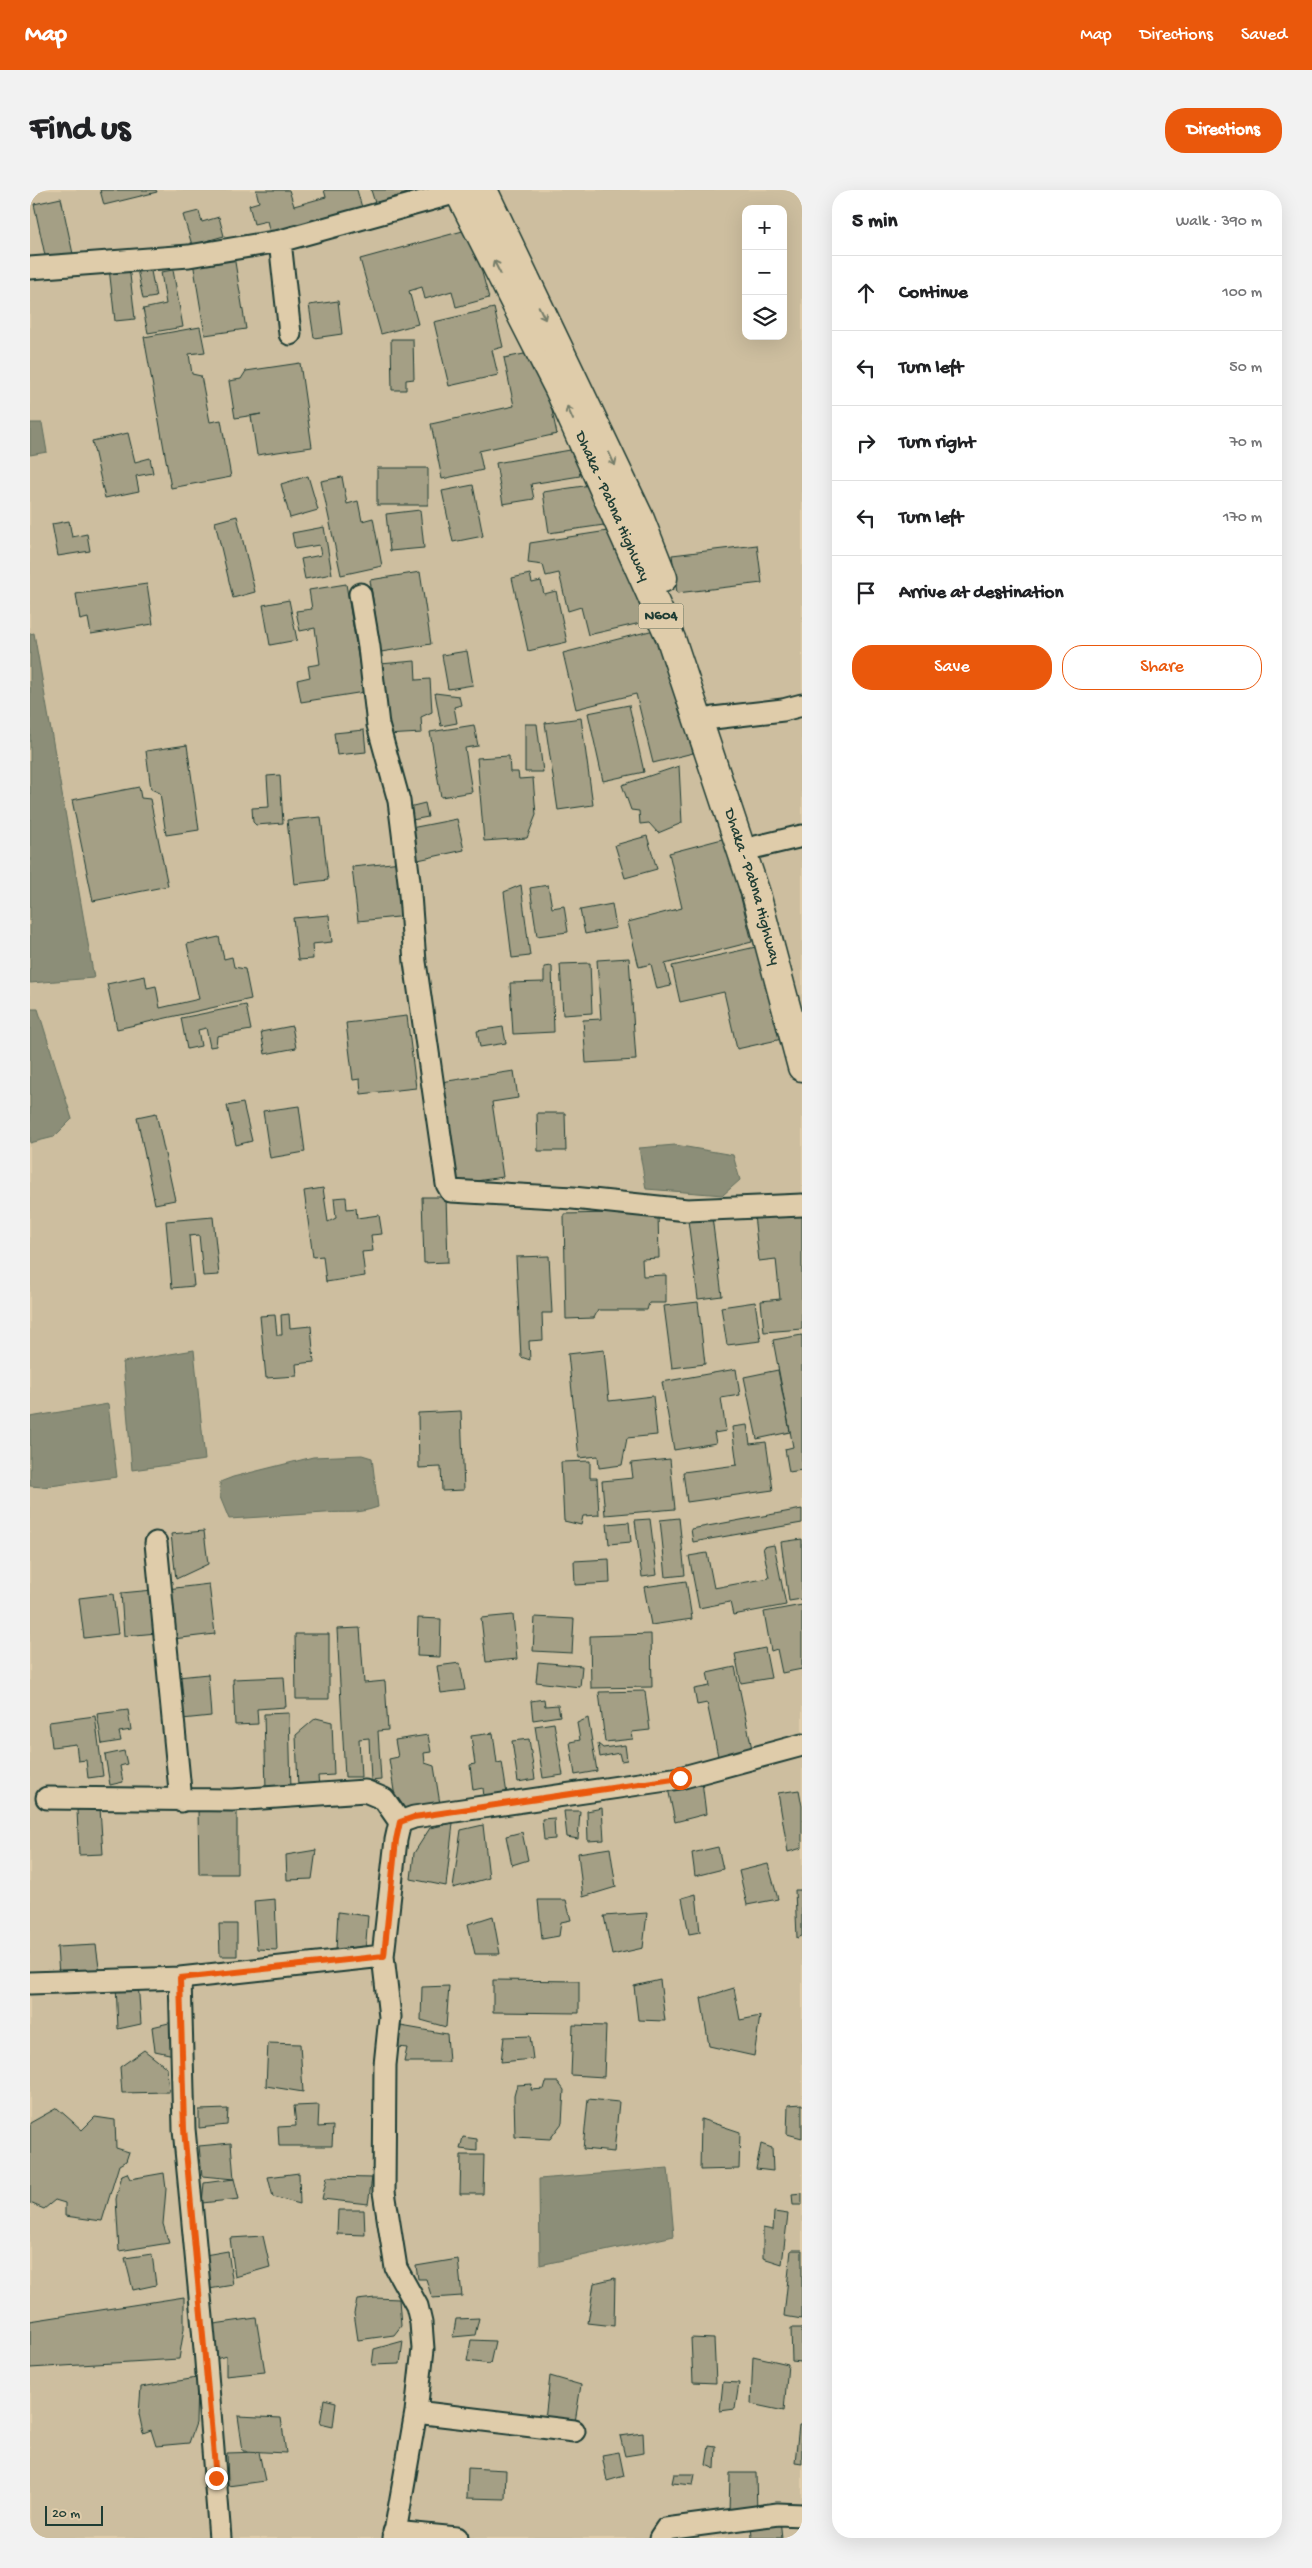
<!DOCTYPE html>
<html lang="en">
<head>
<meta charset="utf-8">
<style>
	body { margin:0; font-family:"Gochi Hand",sans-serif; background:#f2f2f2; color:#202124 }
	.controls { position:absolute; right:15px; top:15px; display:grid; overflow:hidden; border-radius:10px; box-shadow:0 5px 20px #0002 }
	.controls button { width:45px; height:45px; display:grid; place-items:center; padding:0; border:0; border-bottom:1px solid #e0e0e0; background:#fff; color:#202124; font:25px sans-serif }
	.scale { position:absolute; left:15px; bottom:12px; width:58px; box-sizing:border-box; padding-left:5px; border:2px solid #1f3d34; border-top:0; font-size:14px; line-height:18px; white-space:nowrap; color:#1f3d34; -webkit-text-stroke:4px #dfccaa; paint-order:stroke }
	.stop { position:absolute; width:15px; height:15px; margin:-11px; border:4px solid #ea580c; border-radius:50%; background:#fff }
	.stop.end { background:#ea580c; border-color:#fff; box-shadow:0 1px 5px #0008 }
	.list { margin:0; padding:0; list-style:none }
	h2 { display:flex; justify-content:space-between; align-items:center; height:65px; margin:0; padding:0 20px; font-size:21px }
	h2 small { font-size:16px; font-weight:400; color:#757577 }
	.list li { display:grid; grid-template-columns:32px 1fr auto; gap:15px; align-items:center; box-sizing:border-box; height:75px; padding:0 20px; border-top:1px solid #e0e0e0 }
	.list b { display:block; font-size:19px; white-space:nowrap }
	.list em { font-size:16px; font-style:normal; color:#757577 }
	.actions { display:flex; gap:10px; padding:15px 20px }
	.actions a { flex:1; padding:11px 0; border:1px solid #ea580c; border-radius:20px; text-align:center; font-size:18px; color:#ea580c }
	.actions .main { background:#ea580c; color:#fff }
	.icon { flex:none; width:28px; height:28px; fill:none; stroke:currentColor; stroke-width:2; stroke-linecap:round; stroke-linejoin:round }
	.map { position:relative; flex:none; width:772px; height:2348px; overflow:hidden; border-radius:20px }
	header { display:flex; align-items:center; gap:30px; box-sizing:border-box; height:70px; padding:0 25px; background:#ea580c; color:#fff }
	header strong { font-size:24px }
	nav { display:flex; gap:28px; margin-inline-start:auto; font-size:18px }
	.intro { display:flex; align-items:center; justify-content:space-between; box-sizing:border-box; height:120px; padding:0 30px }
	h1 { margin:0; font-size:35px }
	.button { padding:12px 22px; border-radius:20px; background:#ea580c; color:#fff; font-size:18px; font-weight:700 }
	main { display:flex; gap:30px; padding:0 30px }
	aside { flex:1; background:#fff; border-radius:20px; box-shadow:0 5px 20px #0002 }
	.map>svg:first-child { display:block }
</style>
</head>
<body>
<header>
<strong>Map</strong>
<nav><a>Map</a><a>Directions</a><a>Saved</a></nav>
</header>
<div class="intro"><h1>Find us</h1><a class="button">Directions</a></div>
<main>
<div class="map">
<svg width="772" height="2348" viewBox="0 0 772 2348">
	<rect width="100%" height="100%" fill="#dfccaa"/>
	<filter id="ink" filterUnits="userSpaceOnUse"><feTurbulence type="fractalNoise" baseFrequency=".02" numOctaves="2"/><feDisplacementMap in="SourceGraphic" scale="10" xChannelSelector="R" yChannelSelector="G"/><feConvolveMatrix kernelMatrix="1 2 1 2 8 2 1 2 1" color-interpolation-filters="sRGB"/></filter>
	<g filter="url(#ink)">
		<path fill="#cdbe9f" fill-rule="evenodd" d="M0 0H772V2348H0ZM716 19H753V146H716Z"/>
		<path fill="#8c8e78" stroke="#606e5d" d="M0 233H12L17 262 0 265Z
			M4 443 64 788 0 793V444Z
			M0 819H8L42 929 24 947 0 953Z
			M645 955 703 965 710 990 693 1005 616 999 609 958Z
			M164 1160 175 1270 102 1280 93 1172Z
			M78 1214 87 1287 13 1297 0 1296V1227Z
			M332 1265 342 1268 348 1317C325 1325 317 1321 295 1323 263 1325 231 1327 199 1329L190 1307V1292L203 1287 283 1267Z
			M638 1978 644 2046 510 2075 509 1989Z"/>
		<path fill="#a49f85" stroke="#1f3d34" d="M70 0H126L127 2 74 15Z
			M226 0H259L264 16 296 7 294 0H327L333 21 241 47 237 31 224 34 219 15 229 12Z
			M341 0H388L345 13Z
			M31 8 43 64 16 70 4 14Z
			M169 21 172 32 189 27 194 46 162 55 153 25Z
			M440 39 459 108 426 117 422 101 395 109 392 97 379 101 388 134 351 144 330 69Z
			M204 66 216 139 175 145 163 72Z
			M99 76 105 129 85 131 79 78Z
			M120 76 126 107 113 109 107 79Z
			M143 80 153 137 118 143 113 119 136 114 131 82Z
			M308 111 312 144 284 148 279 115Z
			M464 118 473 157 462 160 468 185 419 196 404 132Z
			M170 137 175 162 159 164 162 184 171 186 180 232 191 230 201 287 141 298 114 147Z
			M361 149H383L384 189 376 190V200H362Z
			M509 161 527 244 449 261 453 280 412 289 401 234 484 216 474 168Z
			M270 173 282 257 227 265 221 226 231 224 205 228 199 191 211 189 216 181Z
			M98 243 105 272 120 268 123 283 106 286 109 301 75 308 62 251Z
			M546 259 550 286 501 294 504 309 473 314 466 273Z
			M347 278H398V315H347Z
			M278 286 288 320 260 328 251 294Z
			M312 287 317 314 328 311 332 331 343 328 352 376 311 385 291 291Z
			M567 294 574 335 519 343 513 302Z
			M443 295 453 346 423 352 412 301Z
			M390 320 394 358 360 361 356 324Z
			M207 326 225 402 203 408 185 332Z
			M39 331 42 347 57 344 60 361 28 366 22 334Z
			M294 337 302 384 275 389 271 369 291 365 289 355 265 359 262 343Z
			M584 340 615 432 558 445 551 417 538 421 529 383 516 386 513 375 498 373 500 353Z
			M727 355 732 393 647 403 642 365Z
			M390 382 401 454 351 462 340 390Z
			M500 384 502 393 511 391 514 404 526 401 537 452 498 461 482 388Z
			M117 394 123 434 61 444 58 428 50 430 46 404Z
			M316 394 334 502 271 512 267 490 280 487 278 476 290 474 285 438 270 441 266 421 282 419 279 400Z
			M259 410 267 450 240 455 233 415Z
			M632 438 663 563 623 573 606 504 546 519 533 463Z
			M437 461 443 495 418 499 412 465Z
			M385 471 386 490 400 489 402 522 391 527 392 543 355 545 350 474Z
			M405 503 429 506 431 515 424 517 427 533 411 536Z
			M599 515 614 582 573 591 558 523Z
			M551 528 563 615 528 620 515 533Z
			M495 534H507L513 582H495Z
			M444 535 448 556 435 558 442 602 411 607 400 542Z
			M334 540 336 562 307 565 304 543Z
			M157 555 169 640 136 645 130 603 121 599 116 561Z
			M479 566 480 582H488L489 589 503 588 506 625 497 648 454 651 447 568Z
			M649 576 652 633 628 643 619 633 610 634 609 621 601 620 592 595Z
			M250 585 253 633 226 635 223 632 222 618 239 617 237 586Z
			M109 597 111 608 120 609 138 696 63 711 42 610Z
			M395 613 398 627 382 630 379 617Z
			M291 627 298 690 264 694 257 630Z
			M427 629 434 660 388 670 381 638Z
			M617 646 627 679 595 688 585 655Z
			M696 648 722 752 635 774 641 796 627 799 621 774 609 777 598 732 652 718 639 663Z
			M372 672 378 726 328 731 322 677Z
			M491 695 500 766 482 768 474 702Z
			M518 695 522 718 534 716 538 742 507 746 500 698Z
			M582 714 586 738 555 744 550 720Z
			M299 725 302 752 282 754 283 769 268 770 263 728Z
			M189 747 194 769 202 767 204 777 215 779 221 809 87 839 77 794 115 786 117 798 126 796 130 818 169 809 157 754Z
			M730 756 752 849 707 859 694 802 650 812 642 776Z
			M599 768 606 870 556 873 553 830 571 829 567 770Z
			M560 773 562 823 533 825 530 774Z
			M522 776 524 842 483 844 480 793 514 792V777Z
			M216 815 221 840 187 846 186 856 180 857 176 838 168 840 171 856 157 859 151 828Z
			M377 826 386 898 331 904 330 889 323 890 316 833Z
			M262 836 266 858 235 864 231 842Z
			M473 837 476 853 450 857 447 841Z
			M484 881 488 908 462 912 473 987 426 994 411 892Z
			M213 913 222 951 206 955 197 916Z
			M269 916 275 962 240 968 233 921Z
			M126 923 145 1010 125 1014 107 927Z
			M507 923H535L536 961H508Z
			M293 998 298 1032 306 1028 304 1008 316 1007 317 1019 326 1018 327 1028 349 1025 352 1044 341 1045 343 1061 332 1062 335 1086 296 1092 293 1066 283 1067 274 1001Z
			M392 1007H416L418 1072 394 1073Z
			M772 1020V1139L734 1142 731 1111 750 1109 746 1069 729 1071 724 1025Z
			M628 1022 629 1068 612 1069 613 1086 636 1085V1113H619L617 1120H568L564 1128 536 1129 534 1024Z
			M183 1027 189 1085 173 1086 169 1045 159 1046 164 1096 142 1098 136 1031Z
			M682 1027 692 1106 668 1109 658 1030Z
			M519 1066 522 1123H512L513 1150 499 1151 500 1170 491 1167 486 1067Z
			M668 1112 675 1174 642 1178 634 1116Z
			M725 1112 731 1151 697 1155 691 1117Z
			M259 1124 260 1138 281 1136 284 1172 266 1174 267 1186 236 1188 230 1126 245 1125 247 1145H252L251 1125Z
			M772 1145V1280L759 1282 755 1259 763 1257 743 1150Z
			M574 1160 579 1211 623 1206 627 1245 597 1248 592 1275 569 1278 568 1266 549 1268 538 1164Z
			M706 1179 710 1205 691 1208 696 1241 684 1243 686 1253 644 1260 632 1192Z
			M748 1180 760 1242 727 1249 714 1187Z
			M431 1221 434 1300 412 1301 411 1277 389 1278 388 1223Z
			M717 1235 720 1254 736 1252 743 1300 657 1312 653 1282 707 1275 702 1237Z
			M640 1269 645 1319 575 1325 572 1291 603 1288 601 1273Z
			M560 1271V1288H567L569 1325 553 1326 551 1335 534 1331 531 1272Z
			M772 1319V1333L663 1352 661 1339Z
			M649 1328 655 1385 636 1387 630 1330Z
			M620 1329 627 1385 612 1387 605 1330Z
			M599 1332 601 1352 579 1354 577 1334Z
			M174 1341 178 1374 146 1389 141 1344Z
			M772 1349V1409L759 1411 751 1352Z
			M744 1355 756 1415 703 1425 700 1412 669 1418 659 1366 677 1363 684 1398 739 1388 733 1357Z
			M579 1369 580 1393 545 1395 544 1371Z
			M656 1391 662 1429 621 1435 614 1397Z
			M179 1394 185 1444 143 1449 137 1399Z
			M123 1400 127 1443 94 1446 91 1403Z
			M83 1404 88 1444 54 1448 49 1408Z
			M772 1415V1479L752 1483 747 1459 741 1461 734 1422Z
			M483 1425 487 1469 456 1472 451 1428Z
			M505 1427 544 1429 542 1463 503 1461Z
			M388 1428 411 1429 410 1467 387 1466Z
			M330 1438 334 1493 355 1491 358 1540 348 1541 351 1590 341 1591 339 1548 329 1549 331 1587H315L307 1439Z
			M265 1444H299V1509H266Z
			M621 1444 622 1497 561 1498 560 1446Z
			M735 1458 741 1488 711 1493 705 1464Z
			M508 1472 552 1476 550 1497 506 1492Z
			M430 1473 435 1500 411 1503 407 1476Z
			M705 1477 722 1559 688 1566 677 1513 667 1515 664 1499 680 1496 677 1483Z
			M178 1484 181 1526 152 1529 148 1487Z
			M254 1487 256 1517 227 1519 228 1534 205 1535 203 1489Z
			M615 1501 620 1540 602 1542 603 1549 575 1552 569 1502Z
			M514 1509 515 1516 528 1515 530 1526 503 1530 501 1511Z
			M98 1520 101 1540 89 1542 91 1551 72 1554 67 1524Z
			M259 1523 261 1600H236L234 1524Z
			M65 1526 73 1586 58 1588 56 1570 48 1571 46 1554 22 1557 19 1532Z
			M286 1528 302 1532 304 1585 288 1586 289 1597 268 1598 266 1545Z
			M558 1528 567 1581 545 1585 540 1552 550 1550 547 1533Z
			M524 1533 533 1585 513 1588 505 1536Z
			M463 1543 467 1573 472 1572 477 1604 454 1607 453 1598 443 1600 440 1575 445 1574 441 1546Z
			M398 1545 401 1562 394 1563 395 1573 404 1576 410 1614 367 1620 359 1569 368 1567 365 1550Z
			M499 1549 505 1589 488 1592 482 1551Z
			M568 1554 573 1558 595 1555 597 1570 591 1571 589 1563 570 1567Z
			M94 1561 97 1574 90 1576 93 1592 80 1595 75 1565Z
			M672 1591 676 1624 645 1632 638 1598Z
			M769 1600 772 1616V1658L758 1662 748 1603Z
			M168 1616H207V1684H169Z
			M70 1618 73 1664 49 1665 47 1620Z
			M572 1618 574 1650 558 1651 557 1621Z
			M534 1621H550L548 1649 537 1647Z
			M524 1628 525 1649 514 1650 512 1629Z
			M423 1633 416 1696 381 1689 384 1663 400 1638Z
			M453 1635 459 1688 423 1698 431 1640Z
			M492 1642 498 1670 482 1675 476 1646Z
			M688 1657 693 1679 665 1686 662 1663Z
			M580 1658 586 1697 553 1707 548 1663Z
			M286 1660 282 1689 257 1690 256 1665Z
			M738 1674 748 1709 717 1715 709 1681Z
			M765 1700H772V1746L767 1748Z
			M666 1704 670 1742 659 1744 652 1708Z
			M245 1709 247 1760 227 1759 224 1711Z
			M508 1710H536L541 1730 531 1732 529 1746 512 1749Z
			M308 1722 338 1726 335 1763 306 1761Z
			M617 1723 613 1758 582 1765 574 1726Z
			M463 1726 470 1764H445L438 1734Z
			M189 1734H207V1766H190Z
			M66 1755 70 1785H29L27 1757Z
			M463 1790 549 1791V1823L463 1822Z
			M630 1790 635 1831 608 1830 604 1796Z
			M108 1792 111 1834 88 1839 86 1794Z
			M419 1796 416 1837 391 1830 392 1797Z
			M704 1798 710 1830 730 1826 724 1866 679 1856 671 1808Z
			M143 1832 144 1865 125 1861 122 1837Z
			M543 1835 576 1836 574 1887 541 1885Z
			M371 1836 417 1844 419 1872H374L377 1858 368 1857Z
			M500 1846 503 1869 471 1872 474 1847Z
			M238 1853 270 1854 273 1902 236 1896Z
			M114 1860 137 1878 139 1902 92 1903 90 1877Z
			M516 1892H528L534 1900 532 1933 520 1949 485 1947 484 1906 487 1895 502 1894 501 1900 514 1899Z
			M558 1909 589 1912 584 1962 553 1959Z
			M772 1914V1948L757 1944 758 1915Z
			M289 1915 288 1937 303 1936 302 1956H249L248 1937 266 1936 264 1916Z
			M27 1918 52 1940 65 1927 85 1930 86 1958 99 1962 96 1971 89 1975 72 2031 35 2026V2013L25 2010 14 2019 0 2013V1933Z
			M198 1919 197 1935 169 1938V1920Z
			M671 1929 710 1942 709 1979 670 1980Z
			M433 1947 447 1949V1961L430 1959Z
			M201 1953 204 1989 172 1986 169 1956Z
			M731 1954 742 1958 743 1981 726 1979Z
			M431 1965H454L453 2004H430Z
			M97 1983 100 1989 134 1983 136 1999 133 2034 139 2053 89 2061 86 2009 92 1985Z
			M269 1983 270 2014 243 2007 238 1987Z
			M297 1987 342 1988 338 2014 292 2009Z
			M204 1989 209 2009 172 2013 174 1993Z
			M772 2003V2015H763L762 2004Z
			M308 2020H334L335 2045 307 2044Z
			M744 2022 758 2024 752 2074 733 2068V2038L743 2040Z
			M233 2046 240 2077 205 2087 200 2048Z
			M761 2060H772V2129L754 2126Z
			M198 2061 203 2095 179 2099 175 2065Z
			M122 2064 126 2095 103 2100 95 2068Z
			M428 2069 432 2106 402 2108 396 2089H388L386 2076Z
			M585 2088 584 2136 558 2133 564 2093Z
			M154 2107V2139L149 2169 0 2178V2131Z
			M345 2108 369 2109 371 2136 364 2145 328 2150 324 2123 327 2110Z
			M226 2128 235 2182 196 2186V2166L186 2169 184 2134Z
			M449 2128 445 2145 423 2147 426 2129Z
			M761 2138H772V2176L771 2172 762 2171Z
			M661 2148 684 2149 686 2193 663 2192Z
			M441 2150 465 2151 460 2174 437 2171Z
			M373 2151 370 2174 342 2175 344 2159Z
			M723 2166 758 2174 754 2221 721 2214Z
			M520 2186 551 2195 545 2232 515 2230Z
			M167 2188 166 2233 159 2253 126 2256 121 2240 113 2243 109 2224 111 2197Z
			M693 2192 709 2193 705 2219 690 2221Z
			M294 2209 306 2212 303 2237 290 2234Z
			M208 2226 251 2228 256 2263 213 2261Z
			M769 2235H772V2273L765 2272Z
			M613 2243 614 2263 595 2266 590 2246Z
			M679 2256 686 2257 685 2279 676 2275Z
			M229 2262 235 2291 198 2296 197 2263Z
			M589 2262 594 2286 577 2291 572 2265Z
			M438 2278 476 2280 475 2309 437 2308Z
			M700 2283H726L727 2325 699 2324Z
			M644 2284H665L663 2295 642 2293Z
			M750 2329 752 2348H722L721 2334Z"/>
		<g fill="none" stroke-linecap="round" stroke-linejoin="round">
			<g stroke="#1f3d34" stroke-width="25">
				<path id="minor" d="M250 51 260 144
					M0 78 159 66 250 51 428 2
					M330 404 339 457 348 535 369 611 379 691 385 772 417 994 421 1001 543 1008 657 1020 772 1015
					M683 528 753 520 772 515
					M726 657 772 646
					M126 1353 151 1611
					M17 1608 202 1610 335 1601 354 1609 370 1632
					M353 1766 360 1827 355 1875 354 2002 366 2078 387 2116 391 2133 393 2159 386 2222 364 2348
					M150 1788 154 1939 175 2159 190 2348
					M0 1793 150 1788 353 1766 366 1650 370 1632 384 1627 650 1588 772 1555
					M386 2222 544 2241
					M364 2342 427 2348
					M630 2348 636 2339 748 2324 772 2325"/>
			</g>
			<g stroke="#1f3d34" stroke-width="31">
				<g id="highway">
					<path id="s1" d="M428 0 529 199 641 449 726 704 772 877"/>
					<path d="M453 0 609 327 633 388"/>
				</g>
			</g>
			<use href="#minor" stroke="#dfccaa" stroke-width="21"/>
			<use href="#highway" stroke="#dfccaa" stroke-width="28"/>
		</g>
		<defs><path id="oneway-shaft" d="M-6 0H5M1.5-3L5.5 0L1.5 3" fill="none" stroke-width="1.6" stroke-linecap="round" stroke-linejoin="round" transform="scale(1.25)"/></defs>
		<g stroke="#757d69">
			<use href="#oneway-shaft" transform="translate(467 77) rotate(-117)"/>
			<use href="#oneway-shaft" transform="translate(512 123) rotate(64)"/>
			<use href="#oneway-shaft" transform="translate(540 223) rotate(-114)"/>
			<use href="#oneway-shaft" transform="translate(582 269) rotate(65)"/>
		</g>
	</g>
	<g fill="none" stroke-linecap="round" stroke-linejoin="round" filter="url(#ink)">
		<path stroke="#ea580c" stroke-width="6" d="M186 2288 154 1939 150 1788 354 1766 366 1650 370 1632 384 1627 650 1588"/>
	</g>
	<g text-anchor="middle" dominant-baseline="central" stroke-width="5" stroke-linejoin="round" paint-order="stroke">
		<rect fill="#dfccaa" stroke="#596857" stroke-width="1" x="608.5" y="413.5" width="45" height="25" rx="4"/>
		<g font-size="15" font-weight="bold" fill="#1f3d34">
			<text x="631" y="426">N604</text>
		</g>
		<g font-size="16" fill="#1f3d34" stroke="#dfccaa">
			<text stroke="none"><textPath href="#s1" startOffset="352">Dhaka - Pabna Highway</textPath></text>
			<text stroke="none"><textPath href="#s1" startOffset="758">Dhaka - Pabna Highway</textPath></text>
		</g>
	</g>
</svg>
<div class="controls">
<button>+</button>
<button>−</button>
<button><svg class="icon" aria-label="layers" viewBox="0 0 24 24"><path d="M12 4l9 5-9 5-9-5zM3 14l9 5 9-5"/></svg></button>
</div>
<div class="scale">20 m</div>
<div class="stop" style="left:650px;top:1588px"></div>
<div class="stop end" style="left:186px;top:2288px"></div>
</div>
<aside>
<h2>5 min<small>Walk · 390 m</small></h2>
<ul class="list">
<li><svg class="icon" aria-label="ahead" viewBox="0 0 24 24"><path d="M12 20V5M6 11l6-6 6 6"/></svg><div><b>Continue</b></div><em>100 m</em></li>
<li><svg class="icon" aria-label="left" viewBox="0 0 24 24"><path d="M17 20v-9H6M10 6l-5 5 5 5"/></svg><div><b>Turn left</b></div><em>50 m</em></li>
<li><svg class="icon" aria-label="right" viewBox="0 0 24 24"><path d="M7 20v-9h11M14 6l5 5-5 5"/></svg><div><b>Turn right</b></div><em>70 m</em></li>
<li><svg class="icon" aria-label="left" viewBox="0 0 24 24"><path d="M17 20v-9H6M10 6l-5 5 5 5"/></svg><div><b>Turn left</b></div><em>170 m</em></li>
<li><svg class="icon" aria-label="arrive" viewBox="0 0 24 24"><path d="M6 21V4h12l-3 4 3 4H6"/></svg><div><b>Arrive at destination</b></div></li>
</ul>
<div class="actions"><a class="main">Save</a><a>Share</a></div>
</aside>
</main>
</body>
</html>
